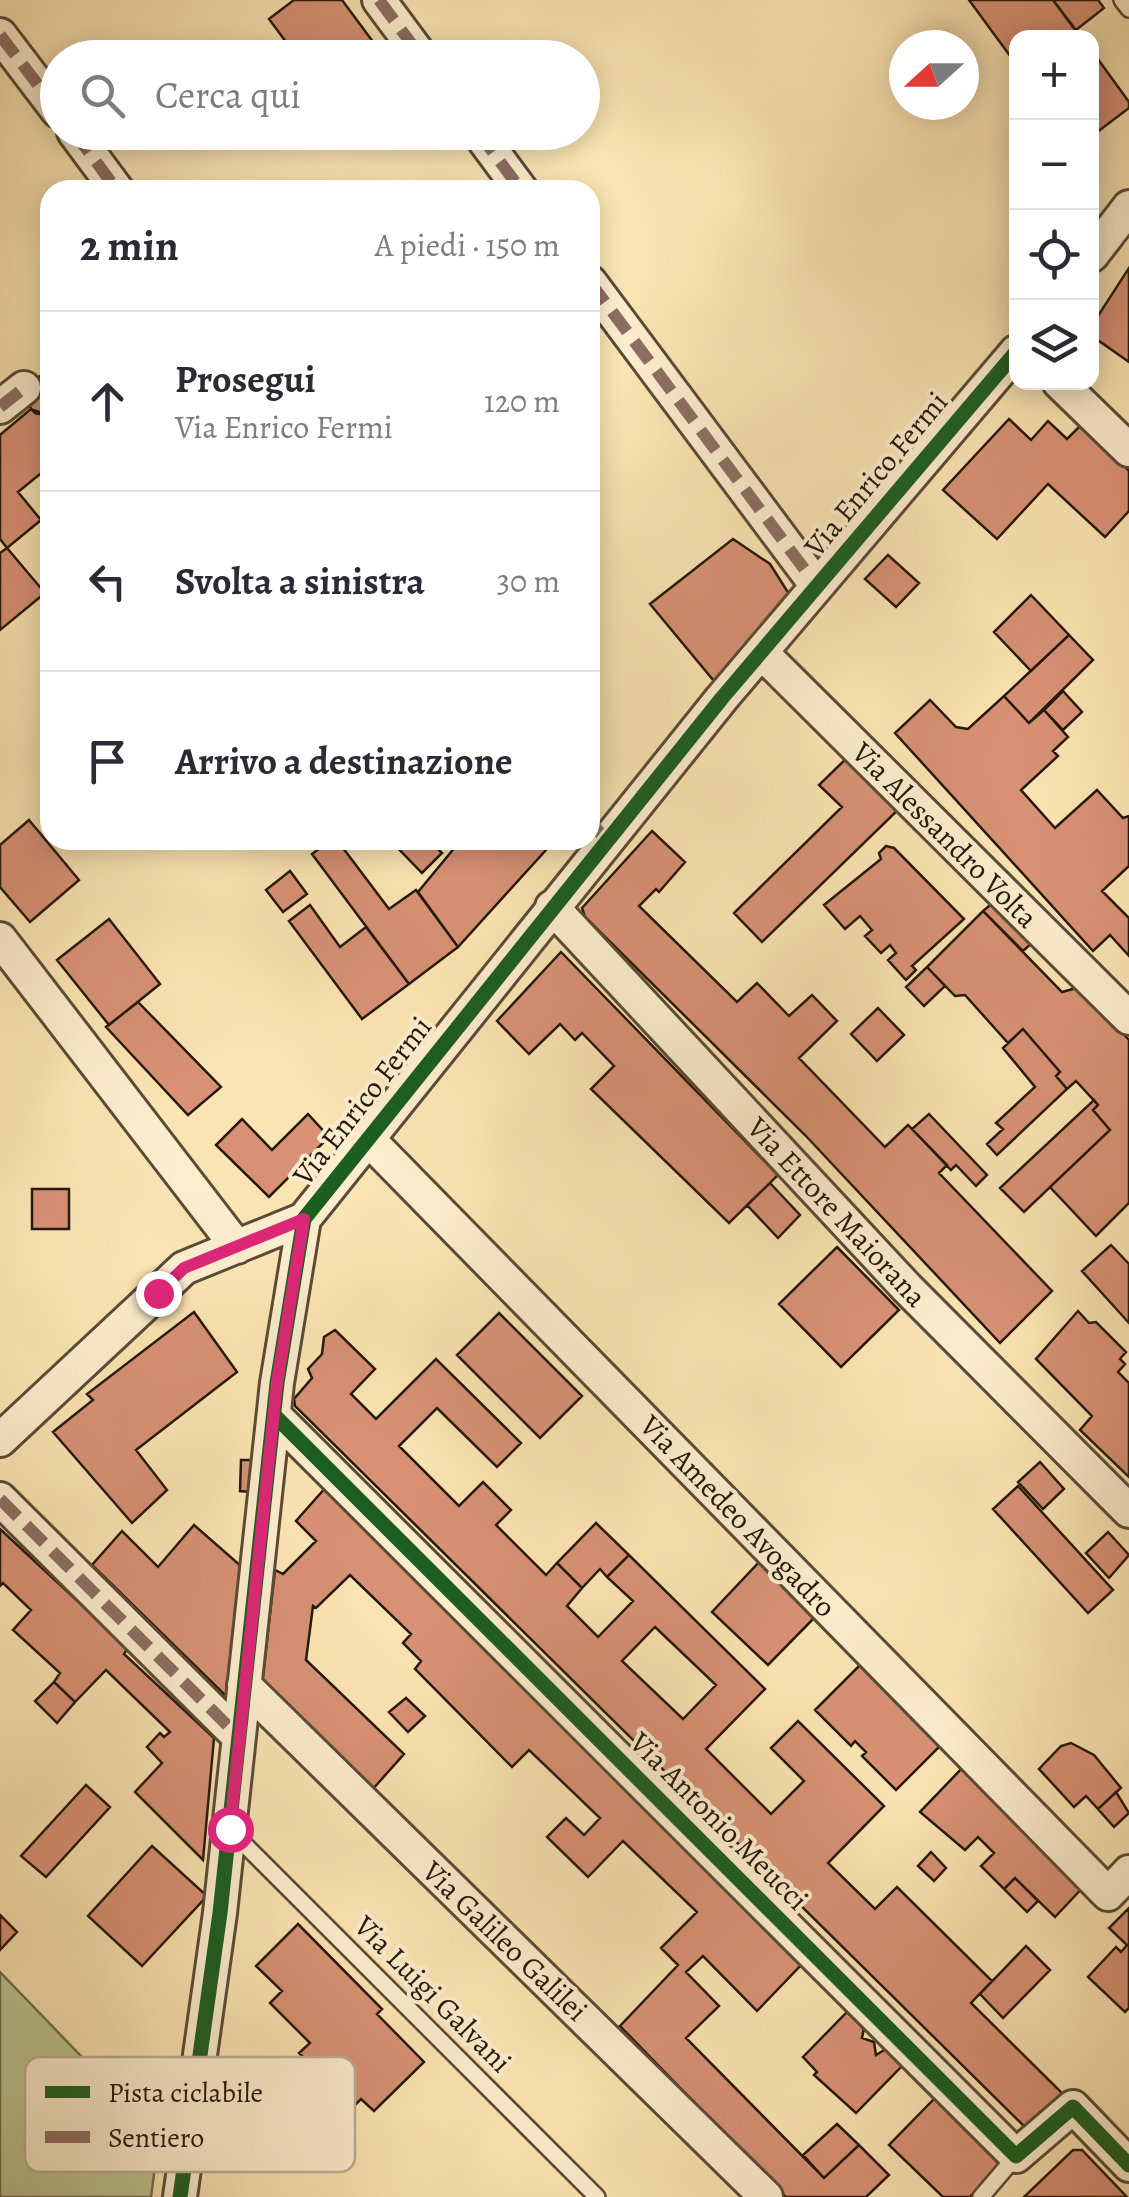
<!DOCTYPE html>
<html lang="it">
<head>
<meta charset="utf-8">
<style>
	body { margin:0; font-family:Alegreya,serif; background:#f2f2f3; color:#2b2b33 }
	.controls { position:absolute; right:30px; top:30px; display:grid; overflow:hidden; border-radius:20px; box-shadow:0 5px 25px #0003 }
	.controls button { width:90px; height:90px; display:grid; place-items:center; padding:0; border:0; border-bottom:2px solid #e1e1e2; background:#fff; color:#2b2b33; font:50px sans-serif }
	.compass { position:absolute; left:889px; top:30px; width:90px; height:90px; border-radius:50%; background:#fff; box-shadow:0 5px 25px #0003; rotate:249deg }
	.stop { position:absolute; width:30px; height:30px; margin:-22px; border:8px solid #db2777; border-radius:50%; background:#fff }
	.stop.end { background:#db2777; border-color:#fff; box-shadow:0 2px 10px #0008 }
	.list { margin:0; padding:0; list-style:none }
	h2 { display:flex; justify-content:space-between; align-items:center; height:130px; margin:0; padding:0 40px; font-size:42px }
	h2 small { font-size:32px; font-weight:400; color:#7c7c81 }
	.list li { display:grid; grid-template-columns:65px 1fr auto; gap:30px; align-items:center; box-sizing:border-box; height:180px; padding:0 40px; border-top:2px solid #e1e1e2 }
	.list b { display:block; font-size:38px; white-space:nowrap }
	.list p { margin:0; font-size:32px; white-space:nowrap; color:#7c7c81 }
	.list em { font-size:32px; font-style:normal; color:#7c7c81 }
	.icon { flex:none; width:55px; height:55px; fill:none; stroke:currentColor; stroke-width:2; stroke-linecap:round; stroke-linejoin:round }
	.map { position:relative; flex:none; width:1129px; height:2197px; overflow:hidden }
	.search { position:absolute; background:#fff; box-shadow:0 5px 25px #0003; left:40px; top:40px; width:560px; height:110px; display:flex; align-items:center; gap:25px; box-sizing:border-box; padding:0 35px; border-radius:55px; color:#7c7c81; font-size:38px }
	.panel { position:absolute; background:#fff; box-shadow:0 5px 25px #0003; left:40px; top:180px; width:560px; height:670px; border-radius:30px }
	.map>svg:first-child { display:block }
</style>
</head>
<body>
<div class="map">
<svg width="1129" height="2197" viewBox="0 0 1129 2197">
	<rect width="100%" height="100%" fill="#fbe4b3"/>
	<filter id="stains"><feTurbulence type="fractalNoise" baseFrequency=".002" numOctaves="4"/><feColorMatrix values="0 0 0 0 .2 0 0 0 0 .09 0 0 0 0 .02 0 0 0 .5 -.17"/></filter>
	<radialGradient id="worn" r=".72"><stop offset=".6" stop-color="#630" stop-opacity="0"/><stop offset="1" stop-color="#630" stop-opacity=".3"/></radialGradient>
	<path fill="#bbc58f" stroke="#706e4c" stroke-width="2.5" d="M0 1972 159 2137 151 2197H0Z"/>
	<path fill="#d89175" stroke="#25180a" stroke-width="2.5" fill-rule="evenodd" d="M294 0H342L385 58H298L269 19Z
		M969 0H1053L1081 38H1016V64Z
		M1053 0H1098L1104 8 1076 30Z
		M1092 51 1129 102V108L1092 136Z
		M1129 268V362L1092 336V325Z
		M44 373 50 381V416L35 413 18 393Z
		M31 409 50 416V466L18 492 41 520 7 548 0 539V435Z
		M1009 419 1031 440 1048 421 1067 439 1083 423 1129 471V511L1105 537 1048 484 997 539 943 490Z
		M733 539 770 564 789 594 714 681 650 604Z
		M7 548 45 593 0 630V553Z
		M888 555 919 583 896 607 865 579Z
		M1031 595 1069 635 1031 671 994 632Z
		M1069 635 1093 660 1029 723 1004 696Z
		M1063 691 1082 712 1063 730 1044 710Z
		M1004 696 1029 723 1044 710 1068 737 1053 751 1058 756 1021 790 1055 828 1097 790 1123 818 1129 816V866L1102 891 1129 918V956L1110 935 1093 951 895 733 930 700 956 727 968 729Z
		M852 753 902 806 762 942 734 913 842 807 819 785Z
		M29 820 79 880 30 922 0 887V845Z
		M652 831 685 862 659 892 656 889 639 906 737 1002 757 983 789 1016 812 995 837 1021 799 1058 885 1147 908 1125 947 1165 939 1173 1052 1291 1000 1343 805 1135 585 917 582 908Z
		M331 840H337L389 909 416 890 458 947 409 984 312 854Z
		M390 840H429L442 853 422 873Z
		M461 840H555L458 947 418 892Z
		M886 846 894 848 964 919 912 966 916 970 906 980 888 960 896 953 890 945 881 953 865 936 872 930 860 916 845 929 824 905 881 859 879 853Z
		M290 871 307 894 283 912 266 890Z
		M996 900 1034 941 1023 951 983 911Z
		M310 905 340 947 366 927 409 984 362 1019 289 921Z
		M983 911 1062 992 1080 987 1129 1040V1203L1096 1236 1050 1187 1110 1130 1093 1110 1098 1105 1076 1081 1067 1089 1056 1076 1060 1072 1023 1029 1008 1043 965 995 955 996 927 967Z
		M109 919 160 984 109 1025 57 960Z
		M561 952 778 1175 729 1223 591 1089 614 1066 582 1033 575 1040 560 1024 529 1054 497 1021Z
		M927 967 945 986 924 1006 906 987Z
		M138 1002 221 1087 188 1115 106 1027Z
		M878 1008 904 1035 877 1061 851 1034Z
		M1023 1029 1060 1072 1056 1076 1067 1089 997 1155 987 1144 1003 1129 996 1123 1035 1087 1003 1048Z
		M1094 1100 1098 1105 1093 1110 1110 1130 1024 1212 1000 1188Z
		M308 1114 329 1137 269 1197 216 1145 242 1119 272 1150Z
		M929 1114 987 1175 976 1186 956 1165 951 1170 912 1129Z
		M770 1183 800 1215 778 1238 747 1205Z
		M32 1189H69V1229H32Z
		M1111 1245 1129 1264V1323L1082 1271Z
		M837 1247 899 1310 841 1367 779 1304Z
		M1078 1311 1089 1323 1096 1322 1126 1352 1120 1359 1125 1364 1118 1372 1129 1383V1477L1080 1430 1092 1416 1036 1359Z
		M194 1312 237 1372 136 1450 167 1490 132 1523 53 1432 93 1400 87 1394Z
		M499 1313 582 1396 540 1438 457 1355Z
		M335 1330 375 1369 351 1394 376 1419 436 1359 521 1443 497 1467 437 1408 399 1446 459 1506 483 1482 511 1510 496 1525 546 1575 557 1563 582 1588 567 1606 598 1637 633 1601 607 1577 629 1555 765 1689 706 1749 771 1814 804 1781 771 1748 798 1721 884 1806 828 1863 875 1909 897 1887 992 1981 971 2003 1068 2099 1033 2135 295 1406 294 1399 312 1378 308 1369 322 1354 324 1337ZM655 1627 716 1685 683 1719 622 1661Z
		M241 1460H252L250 1492 240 1491Z
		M1040 1462 1064 1489 1043 1509 1018 1482Z
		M327 1486 803 1963 757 2011 703 1956 686 1972 719 2006 686 2038 824 2178 859 2145 889 2175 866 2197H786L620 2026 678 1965 661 1948 697 1912 623 1841 588 1877 547 1837 566 1818 584 1835 600 1818 529 1750 512 1767 415 1669 421 1661 403 1643 411 1634 350 1575 316 1608 313 1606 306 1660 404 1754 372 1790 262 1684 275 1570 283 1574 316 1541 296 1521Z
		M1018 1486 1113 1590 1088 1613 993 1509Z
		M596 1523 629 1555 607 1577 600 1569 582 1588 557 1563Z
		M194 1525 242 1567 228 1698 92 1565 122 1531 158 1567Z
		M0 1529 128 1648 124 1654 214 1738 203 1860 135 1792 162 1763 147 1747 160 1733 164 1737 170 1732 106 1670 75 1702 54 1682 60 1673 13 1630 31 1610 3 1583 0 1586Z
		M1108 1532 1129 1555 1109 1578 1086 1553Z
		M762 1559 819 1613 768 1665 712 1612Z
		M862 1663 943 1743 896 1790 862 1756 866 1752 855 1741 851 1746 815 1710Z
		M54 1682 75 1702 57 1723 35 1701Z
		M406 1698 425 1716 408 1732 389 1712Z
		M1071 1743 1094 1755 1121 1788 1098 1809 1086 1796 1074 1807 1039 1769 1061 1746Z
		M966 1764 1087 1883 1055 1917 1015 1878 1004 1889 981 1866 994 1853 978 1837 965 1850 920 1812Z
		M86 1785 110 1807 46 1877 21 1856Z
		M1116 1792 1129 1813 1114 1827 1098 1809Z
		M152 1846 207 1896 142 1966 88 1916Z
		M931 1852 946 1868 934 1881 918 1866Z
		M1015 1878 1038 1901 1027 1912 1004 1889Z
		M1129 1908V2008L1125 2012 1088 1977 1116 1947 1121 1952 1127 1945 1109 1928Z
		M0 1915 17 1932 0 1950Z
		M298 1924 382 2009 377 2014 424 2062 374 2111 361 2099 354 2106 299 2053 310 2043 270 2003 282 1991 256 1966Z
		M1026 1946 1050 1970 1003 2018 980 1994Z
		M847 2012 864 2028 862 2038 874 2042 876 2055 886 2049 902 2066 856 2113 814 2075 817 2072 803 2057Z
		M936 2097 1004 2163 970 2197H943L889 2145Z
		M837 2124 859 2145 824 2178 803 2155Z
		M1073 2150H1082L1127 2197H1024Z"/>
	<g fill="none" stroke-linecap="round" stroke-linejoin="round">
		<g stroke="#5a4b34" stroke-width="20">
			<path id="lane" d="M1122 0 1129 9
				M232 1832 597 2197
				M981 2197 1016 2156"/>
		</g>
		<g stroke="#5a4b34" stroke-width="38">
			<path id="street" d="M379 0 422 58
				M0 35 58 111
				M74 132 117 190
				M478 132 521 190
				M1092 255 1129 207
				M590 282 817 586
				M1059 382 1129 450
				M0 407 24 388
				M761 652 1129 1018
				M552 907 907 1288 1129 1511
				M0 939 237 1247
				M368 1139 1108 1894 1129 1872
				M274 1415 1016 2156 1073 2107 1129 2165
				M0 1440 184 1268 304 1219
				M0 1499 239 1737
				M244 1685 766 2197
				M180 2197 220 1913 277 1383 304 1219 722 698 1016 352"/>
		</g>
		<use href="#lane" stroke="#fcedce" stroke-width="15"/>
		<use href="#street" stroke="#fcedce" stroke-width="32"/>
		<path stroke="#8d6e63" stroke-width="12" stroke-dasharray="25 12" stroke-linecap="butt" d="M379 0 422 58
			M0 35 58 111
			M74 132 117 190
			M478 132 521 190
			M590 282 817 586
			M0 407 24 388
			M590 820 606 841
			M0 1499 239 1737"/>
		<g stroke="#fcedce" stroke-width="21">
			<path id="cycleway" d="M274 1415 1016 2156 1073 2107 1129 2165
				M180 2197 220 1913 277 1383 304 1219 722 698 1016 352"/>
		</g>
		<use href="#cycleway" stroke="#1b5e20" stroke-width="15"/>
	</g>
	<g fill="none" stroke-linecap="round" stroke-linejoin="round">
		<path stroke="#db2777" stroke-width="12" d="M158 1293 184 1268 304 1219 277 1383 230 1829"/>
	</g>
	<g text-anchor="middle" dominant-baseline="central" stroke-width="8" stroke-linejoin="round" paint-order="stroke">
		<g font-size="30" fill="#25180a" stroke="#fcedce">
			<text transform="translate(876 474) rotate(-50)">Via Enrico Fermi</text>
			<text transform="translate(945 835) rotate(45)">Via Alessandro Volta</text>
			<text transform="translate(362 1101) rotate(-52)">Via Enrico Fermi</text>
			<text transform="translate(837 1212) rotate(47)">Via Ettore Maiorana</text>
			<text transform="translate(738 1516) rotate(46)">Via Amedeo Avogadro</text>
			<text transform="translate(719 1821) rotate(45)">Via Antonio Meucci</text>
			<text transform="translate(505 1941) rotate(44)">Via Galileo Galilei</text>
			<text transform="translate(433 1994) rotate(45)">Via Luigi Galvani</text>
		</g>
	</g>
	<rect x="25" y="2057" width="330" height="115" rx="15" fill="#fcedce" stroke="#bcad93" stroke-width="2.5"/>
	<rect x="45" y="2086" width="45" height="12" fill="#1b5e20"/>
	<rect x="45" y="2131" width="45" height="12" fill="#8d6e63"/>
	<g font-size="28" fill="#25180a">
		<text x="108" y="2102">Pista ciclabile</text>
		<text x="108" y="2147">Sentiero</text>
	</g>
	<rect width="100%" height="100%" filter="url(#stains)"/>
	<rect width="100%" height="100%" fill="url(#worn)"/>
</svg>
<div class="controls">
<button>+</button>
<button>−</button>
<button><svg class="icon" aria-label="locate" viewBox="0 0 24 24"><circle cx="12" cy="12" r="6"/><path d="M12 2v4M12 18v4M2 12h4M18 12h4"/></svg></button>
<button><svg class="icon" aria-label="layers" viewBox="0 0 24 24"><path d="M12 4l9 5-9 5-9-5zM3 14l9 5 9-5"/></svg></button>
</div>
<svg class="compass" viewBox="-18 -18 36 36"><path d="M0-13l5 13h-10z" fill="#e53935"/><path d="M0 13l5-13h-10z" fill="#7c7c81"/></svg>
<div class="stop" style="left:230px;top:1829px"></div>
<div class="stop end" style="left:158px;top:1293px"></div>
<div class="search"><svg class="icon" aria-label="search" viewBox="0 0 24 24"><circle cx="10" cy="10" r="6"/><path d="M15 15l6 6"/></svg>Cerca qui</div>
<section class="panel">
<h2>2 min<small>A piedi · 150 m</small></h2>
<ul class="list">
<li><svg class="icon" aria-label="ahead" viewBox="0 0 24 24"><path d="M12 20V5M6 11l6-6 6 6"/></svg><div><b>Prosegui</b><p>Via Enrico Fermi</p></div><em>120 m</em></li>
<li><svg class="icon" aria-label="left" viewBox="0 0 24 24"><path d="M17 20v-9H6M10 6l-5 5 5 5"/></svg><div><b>Svolta a sinistra</b></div><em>30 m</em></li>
<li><svg class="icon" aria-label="arrive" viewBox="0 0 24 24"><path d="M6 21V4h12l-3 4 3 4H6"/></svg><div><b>Arrivo a destinazione</b></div></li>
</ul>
</section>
</div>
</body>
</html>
